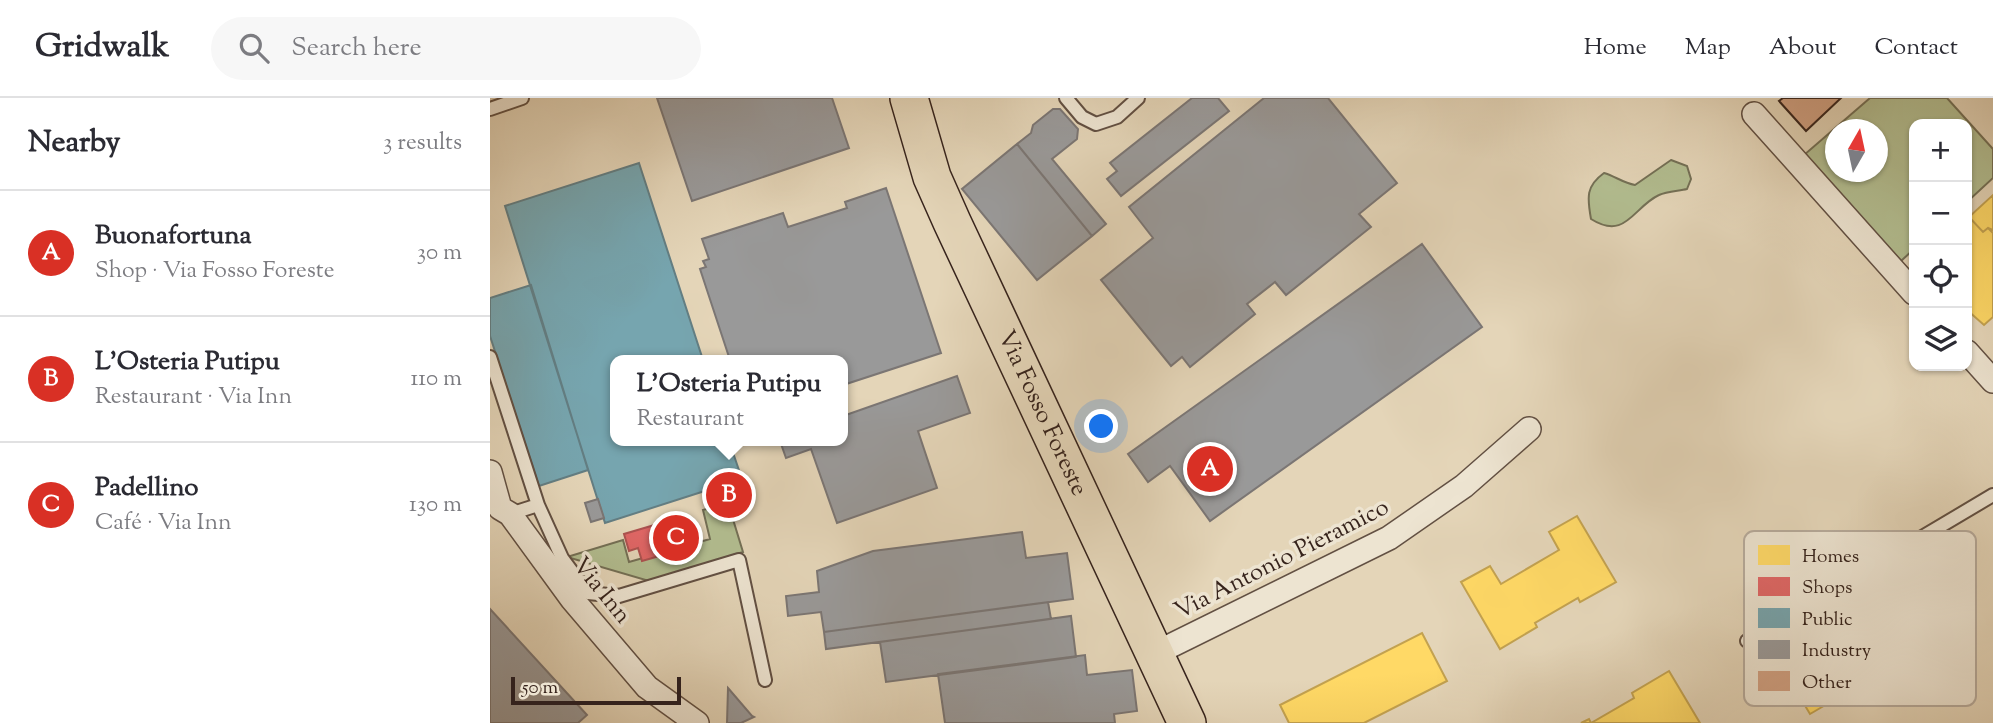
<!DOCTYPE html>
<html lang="en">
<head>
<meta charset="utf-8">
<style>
	body { margin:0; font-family:"Sorts Mill Goudy",serif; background:#f7f7f7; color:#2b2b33 }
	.controls { position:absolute; right:21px; top:21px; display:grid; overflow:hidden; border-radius:14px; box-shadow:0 2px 5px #0004 }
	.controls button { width:63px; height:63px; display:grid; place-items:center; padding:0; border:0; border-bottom:2px solid #e1e1e2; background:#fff; color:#2b2b33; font:35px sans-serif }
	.compass { position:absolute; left:1335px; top:21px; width:63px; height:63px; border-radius:50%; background:#fff; box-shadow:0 2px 5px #0004; rotate:9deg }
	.scale { position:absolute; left:21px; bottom:18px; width:170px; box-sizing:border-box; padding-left:7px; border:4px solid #36231c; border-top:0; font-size:19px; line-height:24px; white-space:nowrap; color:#36231c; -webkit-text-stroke:5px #ede4d1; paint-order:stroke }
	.you { position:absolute; left:612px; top:329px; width:24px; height:24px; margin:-18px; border:5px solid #fff; border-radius:50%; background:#1a73e8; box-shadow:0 0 0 10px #1a73e833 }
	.badge { display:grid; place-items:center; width:46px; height:46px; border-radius:50%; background:#d93025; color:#fff; font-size:23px; font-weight:700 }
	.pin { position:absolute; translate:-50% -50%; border:4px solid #fff; box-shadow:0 2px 7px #0006 }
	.popup { position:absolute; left:120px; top:257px; width:238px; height:91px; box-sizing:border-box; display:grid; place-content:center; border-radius:14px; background:#fff; filter:drop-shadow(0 2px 5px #0005); font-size:23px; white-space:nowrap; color:#7c7c81 }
	.popup b { font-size:26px; color:#2b2b33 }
	.popup::after { content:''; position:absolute; left:50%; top:100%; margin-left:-14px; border:14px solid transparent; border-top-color:#fff }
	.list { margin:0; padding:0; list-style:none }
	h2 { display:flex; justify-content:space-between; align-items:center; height:91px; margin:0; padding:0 28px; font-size:30px }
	h2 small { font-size:23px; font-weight:400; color:#7c7c81 }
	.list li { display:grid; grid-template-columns:46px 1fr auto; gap:21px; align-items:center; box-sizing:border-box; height:126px; padding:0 28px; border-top:2px solid #e1e1e2 }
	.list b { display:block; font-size:26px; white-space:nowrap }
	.list p { margin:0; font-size:23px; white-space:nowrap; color:#7c7c81 }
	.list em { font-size:23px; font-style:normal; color:#7c7c81 }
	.icon { flex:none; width:38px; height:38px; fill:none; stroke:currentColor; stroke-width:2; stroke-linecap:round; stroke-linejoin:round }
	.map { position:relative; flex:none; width:1503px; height:625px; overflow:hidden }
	header { display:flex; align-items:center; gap:42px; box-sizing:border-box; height:98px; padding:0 35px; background:#fff; border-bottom:2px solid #e1e1e2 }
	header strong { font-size:33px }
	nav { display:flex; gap:38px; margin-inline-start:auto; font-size:24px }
	.search { width:490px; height:63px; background:#f7f7f7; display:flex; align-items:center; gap:18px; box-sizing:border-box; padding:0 24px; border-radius:38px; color:#7c7c81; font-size:26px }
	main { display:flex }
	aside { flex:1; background:#fff }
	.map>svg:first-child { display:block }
</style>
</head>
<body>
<header>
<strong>Gridwalk</strong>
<div class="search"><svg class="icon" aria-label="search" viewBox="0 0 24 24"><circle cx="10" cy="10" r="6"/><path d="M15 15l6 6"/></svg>Search here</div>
<nav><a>Home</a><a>Map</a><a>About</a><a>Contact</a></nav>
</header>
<main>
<aside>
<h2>Nearby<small>3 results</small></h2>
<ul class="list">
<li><span class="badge">A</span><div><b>Buonafortuna</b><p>Shop · Via Fosso Foreste</p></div><em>30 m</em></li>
<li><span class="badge">B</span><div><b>L'Osteria Putipu</b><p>Restaurant · Via Inn</p></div><em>110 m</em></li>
<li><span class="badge">C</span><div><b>Padellino</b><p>Café · Via Inn</p></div><em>130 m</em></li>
</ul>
</aside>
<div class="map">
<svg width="1503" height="625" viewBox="0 0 1503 625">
	<rect width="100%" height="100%" fill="#e4d5b8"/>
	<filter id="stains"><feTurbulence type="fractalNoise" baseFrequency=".00286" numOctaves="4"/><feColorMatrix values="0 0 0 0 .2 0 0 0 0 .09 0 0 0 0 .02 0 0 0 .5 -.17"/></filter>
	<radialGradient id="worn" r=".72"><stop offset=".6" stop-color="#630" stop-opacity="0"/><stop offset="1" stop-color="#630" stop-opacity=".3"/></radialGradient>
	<path fill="#b2bd90" stroke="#747056" stroke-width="2" fill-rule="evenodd" d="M1380 0H1457L1503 51V80L1477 104V26H1424V151L1411 163 1314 57ZM1346 32H1388V74H1346Z
		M1181 62 1197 68 1201 81 1197 91C1189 93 1177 93 1169 97 1143 109 1136 143 1101 121 1097 99 1096 88 1114 75 1125 78 1133 85 1145 87Z
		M238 405 253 454 159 483 77 459 133 442 139 464 220 441 213 412Z"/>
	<path fill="#ffd966" stroke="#c3a250" stroke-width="2" d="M1503 97V132L1498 130 1493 134 1479 119Z
		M1479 119 1493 134 1498 130 1503 135V219L1494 227 1477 212V121Z
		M1087 418 1126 484 1090 504 1088 500 1045 525 1047 529 1010 551 971 484 1000 468 1011 486 1069 452 1059 434Z
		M1407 471 1419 489 1423 487 1445 521 1441 523 1451 540 1404 570 1360 500Z
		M1326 517 1337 536 1341 534 1362 569 1358 571 1368 588 1320 616 1278 546Z
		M932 535 957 583 874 625H799L790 607Z
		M1179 573 1210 625H1091L1099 621 1101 625 1144 600 1142 595Z"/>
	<path fill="#e06666" stroke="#ad5250" stroke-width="2" d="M188 420 197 450 152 463 148 450 139 453 134 436Z"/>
	<path fill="#76a5af" stroke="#637e83" stroke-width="2" d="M149 65 213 262H125V343H239L252 381 115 425 15 108Z
		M41 187 98 372 49 388 0 238V200Z"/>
	<path fill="#999" stroke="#7b7674" stroke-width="2" d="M167 0H342L359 50 202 103Z
		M702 0H728L739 13 631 98 617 81 627 73 620 65Z
		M774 0H838L907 85 869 116 881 129 796 197 785 184 757 206 765 216 700 269 692 259 681 268 611 182 663 140 639 109Z
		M563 11H570L588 31 587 41 562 61 616 126 602 138 527 46 541 35 543 27Z
		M527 46 602 138 547 182 472 91Z
		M396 90 451 255 353 287V262H240L210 171 216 169 213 163 219 161 212 141 293 115 298 129 357 110 355 104Z
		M932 146 992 229 720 423 680 368 658 384 638 356Z
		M467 278 480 315 428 333 447 390 347 425 321 351 296 360 290 343H353V318Z
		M108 401 114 420 101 424 95 405Z
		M532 434 536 460 577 455 583 501 334 534 331 514 298 518 296 498 329 494 327 473 383 453Z
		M558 504 561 521 336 551 334 534Z
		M0 511 97 617 88 625H0Z
		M581 518 586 559 396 584 390 544Z
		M595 557 597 577 642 572 647 613 624 616 625 625H455L448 576Z
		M238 590 262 618 264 619 251 625H237Z"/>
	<path fill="#d1a183" stroke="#36231c" stroke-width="2" d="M1293 0H1351L1316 33 1289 3Z"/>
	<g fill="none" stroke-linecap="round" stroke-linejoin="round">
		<g stroke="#625043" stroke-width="16">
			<path id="service" d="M576 0 592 19 606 26 627 19 648 0
				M0 11 32 0
				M0 259 48 407
				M20 416 48 407 72 460 98 495 129 498 249 462 275 582
				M1257 543 1503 397"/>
		</g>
		<g stroke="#625043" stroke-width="26">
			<path id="minor" d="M1264 16 1424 195
				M1477 254 1503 283
				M0 374 10 410 20 416 82 501 157 589 207 625
				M664 556 899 440 974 388 1039 331"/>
		</g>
		<g stroke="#36231c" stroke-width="40">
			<g id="primary">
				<path id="s1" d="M419 0 442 79 462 124 697 625"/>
			</g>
		</g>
		<use href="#service" stroke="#ede4d1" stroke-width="12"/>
		<use href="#minor" stroke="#ede4d1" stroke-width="23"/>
		<use href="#primary" stroke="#e4d5b8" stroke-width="37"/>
	</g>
	<g text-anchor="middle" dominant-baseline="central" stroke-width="7" stroke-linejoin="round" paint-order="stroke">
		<g font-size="24" fill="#36231c" stroke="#ede4d1">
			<text stroke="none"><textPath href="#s1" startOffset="343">Via Fosso Foreste</textPath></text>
			<text transform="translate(792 462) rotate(-27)">Via Antonio Pieramico</text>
			<text transform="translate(111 493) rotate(51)">Via Inn</text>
		</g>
	</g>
	<rect x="1254" y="433" width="232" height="175" rx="10" fill="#ede4d1" stroke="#b6aa9b" stroke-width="2"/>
	<rect x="1268" y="447" width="32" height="20" fill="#ffd966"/>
	<rect x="1268" y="479" width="32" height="19" fill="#e06666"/>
	<rect x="1268" y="510" width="32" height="20" fill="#76a5af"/>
	<rect x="1268" y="542" width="32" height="19" fill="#999"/>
	<rect x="1268" y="573" width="32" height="20" fill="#d1a183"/>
	<g font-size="19" fill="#36231c">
		<text x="1312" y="464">Homes</text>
		<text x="1312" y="495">Shops</text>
		<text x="1312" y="527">Public</text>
		<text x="1312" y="558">Industry</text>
		<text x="1312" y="590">Other</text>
	</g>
	<rect width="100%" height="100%" filter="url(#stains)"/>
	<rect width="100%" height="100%" fill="url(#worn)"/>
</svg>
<div class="controls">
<button>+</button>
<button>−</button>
<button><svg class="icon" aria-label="locate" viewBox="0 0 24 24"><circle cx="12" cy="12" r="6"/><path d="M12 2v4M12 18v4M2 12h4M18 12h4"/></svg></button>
<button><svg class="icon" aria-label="layers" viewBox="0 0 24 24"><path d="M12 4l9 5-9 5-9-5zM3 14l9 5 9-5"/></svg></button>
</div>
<svg class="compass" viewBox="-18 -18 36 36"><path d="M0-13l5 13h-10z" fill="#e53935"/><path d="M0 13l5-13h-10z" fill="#7c7c81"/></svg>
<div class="scale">50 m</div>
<div class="you"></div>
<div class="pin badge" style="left:720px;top:371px">A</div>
<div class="pin badge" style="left:239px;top:397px">B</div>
<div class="popup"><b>L'Osteria Putipu</b>Restaurant</div>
<div class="pin badge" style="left:186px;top:440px">C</div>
</div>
</main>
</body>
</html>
